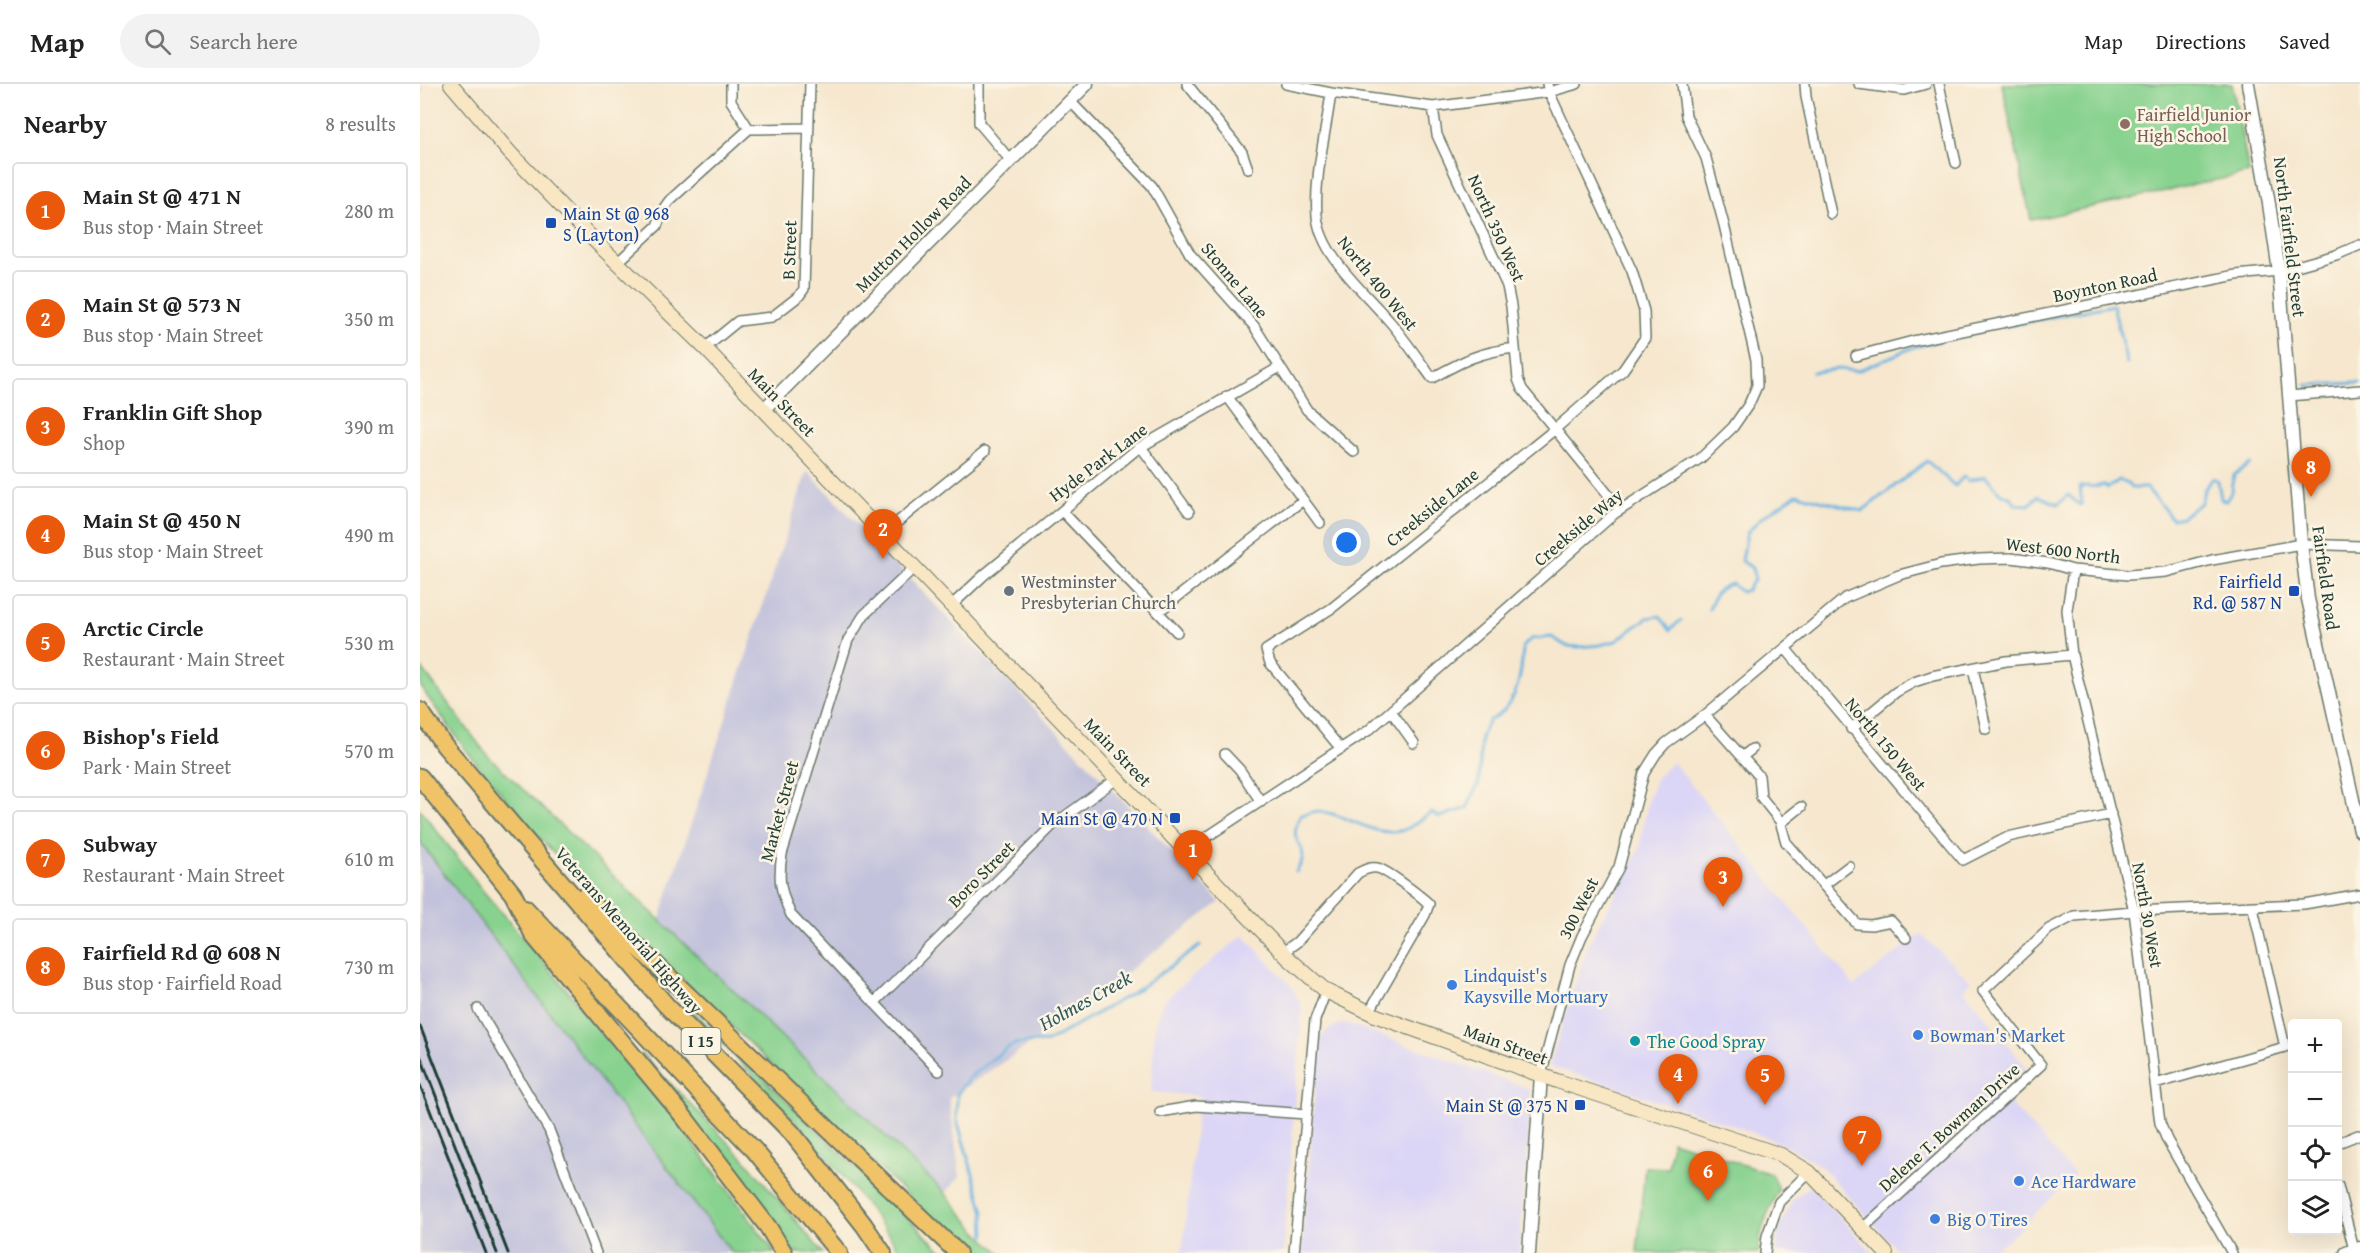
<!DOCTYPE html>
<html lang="en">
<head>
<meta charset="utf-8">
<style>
	body { margin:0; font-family:"Gentium Book Plus",serif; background:#f2f2f2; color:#222 }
	.controls { position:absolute; right:18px; bottom:18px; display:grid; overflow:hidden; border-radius:6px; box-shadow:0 6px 24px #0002 }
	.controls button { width:54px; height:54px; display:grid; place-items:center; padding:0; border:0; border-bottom:2px solid #e0e0e0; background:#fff; color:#222; font:30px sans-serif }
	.you { position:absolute; left:927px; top:459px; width:21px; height:21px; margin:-15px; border:4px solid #fff; border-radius:50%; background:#1a73e8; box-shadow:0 0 0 9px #1a73e833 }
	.badge { display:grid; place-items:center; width:39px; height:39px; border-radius:50%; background:#ea580c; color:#fff; font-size:20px; font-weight:700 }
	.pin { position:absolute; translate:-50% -50px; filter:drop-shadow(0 2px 3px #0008) }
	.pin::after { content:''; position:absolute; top:32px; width:21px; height:18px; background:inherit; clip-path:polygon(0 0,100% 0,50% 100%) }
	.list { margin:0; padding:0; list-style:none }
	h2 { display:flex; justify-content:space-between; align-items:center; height:78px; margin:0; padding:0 24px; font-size:26px }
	h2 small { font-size:20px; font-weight:400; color:#767676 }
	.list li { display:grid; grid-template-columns:39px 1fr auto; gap:18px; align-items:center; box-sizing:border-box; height:96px; margin:0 12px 12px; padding:0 12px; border:2px solid #e0e0e0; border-radius:6px }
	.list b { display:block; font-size:22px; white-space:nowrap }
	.list p { margin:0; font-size:20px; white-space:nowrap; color:#767676 }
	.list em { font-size:20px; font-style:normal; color:#767676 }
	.icon { flex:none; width:33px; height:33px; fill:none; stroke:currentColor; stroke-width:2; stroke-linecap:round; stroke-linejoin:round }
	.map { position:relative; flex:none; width:1940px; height:1169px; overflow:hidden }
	header { display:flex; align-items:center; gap:36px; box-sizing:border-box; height:84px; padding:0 30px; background:#fff; border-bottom:2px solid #e0e0e0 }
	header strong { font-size:28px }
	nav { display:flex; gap:33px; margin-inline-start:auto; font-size:21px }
	.search { width:420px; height:54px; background:#f2f2f2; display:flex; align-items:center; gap:15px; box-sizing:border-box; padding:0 21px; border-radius:33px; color:#767676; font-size:22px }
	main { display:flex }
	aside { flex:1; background:#fff }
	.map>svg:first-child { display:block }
</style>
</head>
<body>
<header>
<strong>Map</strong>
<div class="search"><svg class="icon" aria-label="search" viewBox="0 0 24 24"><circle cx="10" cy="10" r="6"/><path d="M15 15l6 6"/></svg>Search here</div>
<nav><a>Map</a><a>Directions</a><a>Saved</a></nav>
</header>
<main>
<aside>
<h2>Nearby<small>8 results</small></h2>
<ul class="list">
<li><span class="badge">1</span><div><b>Main St @ 471 N</b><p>Bus stop · Main Street</p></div><em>280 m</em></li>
<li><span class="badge">2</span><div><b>Main St @ 573 N</b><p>Bus stop · Main Street</p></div><em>350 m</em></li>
<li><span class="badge">3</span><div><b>Franklin Gift Shop</b><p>Shop</p></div><em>390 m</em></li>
<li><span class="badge">4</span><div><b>Main St @ 450 N</b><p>Bus stop · Main Street</p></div><em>490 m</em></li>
<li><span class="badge">5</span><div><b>Arctic Circle</b><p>Restaurant · Main Street</p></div><em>530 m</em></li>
<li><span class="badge">6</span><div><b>Bishop's Field</b><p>Park · Main Street</p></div><em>570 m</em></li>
<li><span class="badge">7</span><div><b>Subway</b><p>Restaurant · Main Street</p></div><em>610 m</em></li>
<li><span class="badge">8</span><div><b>Fairfield Rd @ 608 N</b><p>Bus stop · Fairfield Road</p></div><em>730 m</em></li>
</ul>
</aside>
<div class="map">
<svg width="1940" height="1169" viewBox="0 0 1940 1169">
	<rect width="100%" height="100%" fill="#fcf5e5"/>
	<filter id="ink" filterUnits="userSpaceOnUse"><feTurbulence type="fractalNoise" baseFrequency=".0167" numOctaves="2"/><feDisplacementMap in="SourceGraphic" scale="12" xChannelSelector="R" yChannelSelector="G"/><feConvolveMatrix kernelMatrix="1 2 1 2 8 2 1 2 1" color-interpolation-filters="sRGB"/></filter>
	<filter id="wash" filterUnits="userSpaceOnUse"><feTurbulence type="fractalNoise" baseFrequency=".008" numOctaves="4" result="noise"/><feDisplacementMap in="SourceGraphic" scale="24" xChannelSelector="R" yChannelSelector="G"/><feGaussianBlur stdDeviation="1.35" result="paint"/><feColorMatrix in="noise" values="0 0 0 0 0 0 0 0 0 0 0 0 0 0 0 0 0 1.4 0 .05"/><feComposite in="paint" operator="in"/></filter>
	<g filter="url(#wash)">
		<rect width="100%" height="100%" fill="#f6e7ce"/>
		<path fill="#dcd6f6" d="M1253 678 1434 902 1501 850 1551 897 1544 906 1606 983 1580 1008 1655 1091 1588 1156 1567 1169H1480L1402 1083 1370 1063 1321 1044 1129 982 1168 861 1219 766 1228 716 1237 693Z
			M823 851 872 903 881 921V942L863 1169H762L779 1012 731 1008 735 942 743 917Z
			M919 940H928L1104 1003 1110 1007 1108 1056 1099 1169H882L899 958 906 947Z
			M1390 1102 1453 1169H1355L1359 1145 1373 1115Z"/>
		<path fill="#c2c2dc" d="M387 387 800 818 625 950 529 1014 540 1093 525 1109 239 837Z
			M0 758 312 1169H0Z"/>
		<path fill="#88d28f" stroke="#548862" stroke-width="1.5" d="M1582 0H1812L1829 89 1611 136Z
			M0 582 67 671 525 1109 559 1150 581 1169H548L165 802 104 737 49 670 9 615 0 601Z
			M0 725 63 807 251 1029 355 1169H312L0 758Z
			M268 923 284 937 524 1169H482C420 1082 349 1006 274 932Z
			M221 969 326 1077 403 1169H372Z
			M1252 1057 1351 1090 1359 1105C1348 1127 1340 1145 1338 1169H1217L1225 1083 1248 1084Z"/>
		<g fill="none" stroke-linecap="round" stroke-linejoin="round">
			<path stroke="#68b2e0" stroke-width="3" d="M0 6H1
				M1584 243 1693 221 1707 280
				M1393 288 1418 285 1437 287 1494 263 1563 247
				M1875 297H1877
				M1886 301 1940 299
				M1289 525C1295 511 1296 504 1312 500L1321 508 1327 506 1335 495 1332 484 1322 477 1327 449 1341 434 1377 410 1442 427 1507 377 1535 402 1544 392 1548 397 1565 392 1580 409 1592 414 1595 420 1609 421 1618 412 1638 420 1648 411 1660 421 1662 419 1660 403C1667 401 1675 404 1683 401L1688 404 1699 396 1706 398 1711 404H1727L1752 435 1762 433 1781 419 1784 406 1793 394 1798 397 1801 415 1806 417 1812 407 1814 391 1830 380
				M876 788C896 759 863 763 881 731 887 730 894 727 899 727 927 730 952 753 980 747 994 744 1000 734 1012 729L1019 733 1047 724 1059 698 1061 653 1069 636C1097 625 1102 590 1103 563L1111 555 1132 553 1146 562 1159 563 1180 561 1196 557 1227 534 1240 532 1250 546 1261 536
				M565 1152 564 1128 537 1036V1010L550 993 588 963 598 959 627 958 714 908 780 862"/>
		</g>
	</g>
	<g filter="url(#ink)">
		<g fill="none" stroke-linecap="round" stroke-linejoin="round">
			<g stroke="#6a786a" stroke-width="12">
				<path id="minor" d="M311 0V17L329 45
					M559 0V39L591 77
					M767 0 822 68 828 85
					M866 0 911 9 1013 23 1129 8 1157 0
					M1385 0 1386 13 1411 130
					M1439 0 1484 6 1506 0
					M1519 0 1536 79
					M911 9C906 49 894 92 897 132 901 173 946 209 971 239 986 257 999 276 1012 294 1043 277 1059 268 1095 264
					M650 17 732 102 770 170 834 242 887 326 934 368
					M1013 23 1017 51 1087 202 1091 222 1098 295 1102 305 1200 425
					M329 45 389 44
					M197 179 237 142 244 124 249 117 329 45
					M285 264 318 237 352 233 379 212 384 205 390 0
					M1436 272 1493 257 1816 191 1859 187 1916 171 1940 161
					M807 312 900 439
					M1869 312 1940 306
					M721 363 769 428
					M642 427 757 548
					M464 449 565 367
					M495 483 444 531 428 556 362 770C358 795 360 807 371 831L519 987
					M1653 486 1647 526 1652 571 1714 827 1740 1039 1747 1056 1812 1169
					M532 521 564 491 717 365 860 283
					M738 528 883 416
					M1365 564 1543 776 1588 753 1691 730
					M1553 584 1566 645
					M971 627 994 659
					M1285 631 1339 692 1341 713 1360 737 1366 758 1437 840 1451 841 1471 837 1486 854
					M1431 645 1476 608 1494 598 1512 592 1586 577 1652 571
					M921 665 850 579 846 566 912 524 1134 346 1203 286 1225 254 1224 227 1212 187 1129 8 1127 0
					M805 670 820 686 841 718
					M1322 673 1332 665
					M1361 739 1381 723
					M767 766 949 646 1194 430 1281 374 1313 343 1329 320 1337 302 1336 276 1304 141 1286 74 1266 32 1262 0
					M1404 801 1429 782
					M863 868 877 858 938 789C944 786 949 783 957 784 965 785 1001 812 1009 820L1005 831 949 928
					M454 919 633 741 698 694
					M58 925 129 1046 176 1169
					M1121 991 1150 881 1162 852 1199 783 1224 689 1236 670 1246 659 1285 631 1425 514 1479 491 1521 480 1559 475 1591 474 1628 479 1653 486 1708 491 1746 488 1792 476 1881 460 1940 462
					M1735 1000 1865 963 1833 824
					M740 1028 776 1022 886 1030
					M1918 1059 1938 1051
					M1918 1102 1934 1166
					M1443 1144 1621 981 1563 907 1629 845 1654 832 1714 827 1884 820 1940 810
					M874 1169 895 936 906 907
					M1345 1169 1347 1152 1359 1118 1389 1088"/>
			</g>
			<g stroke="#6a786a" stroke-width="15">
				<path id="tertiary" d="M1828 0 1849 120 1859 187 1881 460 1888 515 1940 747
					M344 325 667 0
					M1109 1169 1121 991
					M1926 1169 1940 1164"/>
			</g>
			<g stroke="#6a786a" stroke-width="16">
				<path id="secondary" d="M31 0 90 69 172 154 285 264 867 873 906 907 957 932 1137 997 1361 1071 1389 1088 1466 1169"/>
			</g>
			<g stroke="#6a786a" stroke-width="20">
				<path id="motorway" d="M0 627 24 661 246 921 372 1049 444 1141 463 1169
					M0 693 93 810 114 852 264 1033 348 1143 364 1169
					M164 812 538 1169
					M105 824 335 1067 419 1169"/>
			</g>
			<use href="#minor" stroke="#fff" stroke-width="9"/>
			<use href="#tertiary" stroke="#fff" stroke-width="12"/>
			<use href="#secondary" stroke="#f9e7c3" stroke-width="14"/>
			<use href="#motorway" stroke="#f0c369" stroke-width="16"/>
			<path stroke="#1f3d34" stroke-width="3" d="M0 942 88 1169
				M0 971 77 1169
				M0 1001 66 1169"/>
		</g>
	</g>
	<circle fill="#8d6e63" stroke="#fcf5e5" stroke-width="2" cx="1705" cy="40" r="6"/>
	<g fill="#1a4fb4" stroke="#fcf5e5" stroke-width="2">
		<rect x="125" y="133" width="12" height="12" rx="3"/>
		<rect x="1868" y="501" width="12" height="12" rx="3"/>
		<rect x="749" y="728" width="12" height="12" rx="3"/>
		<rect x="1154" y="1015" width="12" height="12" rx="3"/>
	</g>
	<circle fill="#6b7280" stroke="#fcf5e5" stroke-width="2" cx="589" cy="507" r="6"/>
	<g fill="#3f7fe0" stroke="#fcf5e5" stroke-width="2">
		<circle cx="1032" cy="901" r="6"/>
		<circle cx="1498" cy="951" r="6"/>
		<circle cx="1599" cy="1097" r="6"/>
		<circle cx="1515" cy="1135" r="6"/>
	</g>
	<circle fill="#0f9aa8" stroke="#fcf5e5" stroke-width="2" cx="1215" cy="957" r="6"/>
	<g text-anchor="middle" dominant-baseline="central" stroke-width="5" stroke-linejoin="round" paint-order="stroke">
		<rect fill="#fcf5e5" stroke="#617469" stroke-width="1.5" x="261.5" y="944" width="39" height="26" rx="4.5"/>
		<g font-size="16" font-weight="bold" fill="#1f3d34">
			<text x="281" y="957">I 15</text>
		</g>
		<g font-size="18" fill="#785e54" stroke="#fcf5e5" text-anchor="start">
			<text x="1717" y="30">Fairfield Junior<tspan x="1717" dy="21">High School</tspan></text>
		</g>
		<g font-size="18" fill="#164399" stroke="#fcf5e5" text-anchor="end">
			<text x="143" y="129" text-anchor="start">Main St @ 968<tspan x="143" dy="21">S (Layton)</tspan></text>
			<text x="1862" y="497">Fairfield<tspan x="1862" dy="21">Rd. @ 587 N</tspan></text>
			<text x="743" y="734">Main St @ 470 N</text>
			<text x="1148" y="1021">Main St @ 375 N</text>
		</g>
		<g font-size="18" fill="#1f3d34" stroke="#fcf5e5">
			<text transform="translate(1077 144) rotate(66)">North 350 West</text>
			<text transform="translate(493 150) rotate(-45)">Mutton Hollow Road</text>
			<text transform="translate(1870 153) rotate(83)">North Fairfield Street</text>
			<text transform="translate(369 166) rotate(-88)">B Street</text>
			<text transform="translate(815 196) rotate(50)">Stonne Lane</text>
			<text transform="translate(958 199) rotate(51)">North 400 West</text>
			<text transform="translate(1685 201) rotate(-12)">Boynton Road</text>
			<text transform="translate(362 318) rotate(46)">Main Street</text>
			<text transform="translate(678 378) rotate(-37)">Hyde Park Lane</text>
			<text transform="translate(1012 423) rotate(-39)">Creekside Lane</text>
			<text transform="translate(1158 443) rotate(-40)">Creekside Way</text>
			<text transform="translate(1643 466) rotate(7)">West 600 North</text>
			<text transform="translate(1906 494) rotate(82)">Fairfield Road</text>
			<text transform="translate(1466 660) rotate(50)">North 150 West</text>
			<text transform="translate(698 668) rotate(46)">Main Street</text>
			<text transform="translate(359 727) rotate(-75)">Market Street</text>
			<text transform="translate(561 790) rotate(-45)">Boro Street</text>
			<text transform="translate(1158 824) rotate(-63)">300 West</text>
			<text transform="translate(1728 831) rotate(80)">North 30 West</text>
			<text transform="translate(209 846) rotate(49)">Veterans Memorial Highway</text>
			<text transform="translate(1086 960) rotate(20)">Main Street</text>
			<text transform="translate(1529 1043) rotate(-42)">Delene T. Bowman Drive</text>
		</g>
		<g font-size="18" fill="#5b616d" stroke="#fcf5e5" text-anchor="start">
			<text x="601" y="497">Westminster<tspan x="601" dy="21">Presbyterian Church</tspan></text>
		</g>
		<g font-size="18" fill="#366cbe" stroke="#fcf5e5" text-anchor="start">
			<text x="1044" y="891">Lindquist's<tspan x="1044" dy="21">Kaysville Mortuary</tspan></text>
			<text x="1510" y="951">Bowman's Market</text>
			<text x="1611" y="1097">Ace Hardware</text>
			<text x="1527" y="1135">Big O Tires</text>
		</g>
		<g font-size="18" fill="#0d838f" stroke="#fcf5e5" text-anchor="start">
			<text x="1227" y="957">The Good Spray</text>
		</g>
		<g font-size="20" font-style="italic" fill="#315a5f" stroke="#fcf5e5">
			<text transform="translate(665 916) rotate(-29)">Holmes Creek</text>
		</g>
	</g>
</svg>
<div class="controls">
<button>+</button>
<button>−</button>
<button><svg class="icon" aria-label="locate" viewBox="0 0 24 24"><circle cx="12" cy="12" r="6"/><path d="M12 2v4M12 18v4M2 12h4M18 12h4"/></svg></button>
<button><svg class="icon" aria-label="layers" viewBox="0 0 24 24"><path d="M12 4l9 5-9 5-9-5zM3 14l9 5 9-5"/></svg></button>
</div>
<div class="you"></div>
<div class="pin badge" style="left:773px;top:796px">1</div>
<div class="pin badge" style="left:463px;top:475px">2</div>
<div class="pin badge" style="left:1303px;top:823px">3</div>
<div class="pin badge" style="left:1258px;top:1020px">4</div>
<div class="pin badge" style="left:1345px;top:1021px">5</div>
<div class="pin badge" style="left:1288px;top:1117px">6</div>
<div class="pin badge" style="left:1442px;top:1082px">7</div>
<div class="pin badge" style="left:1891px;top:413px">8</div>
</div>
</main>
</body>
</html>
